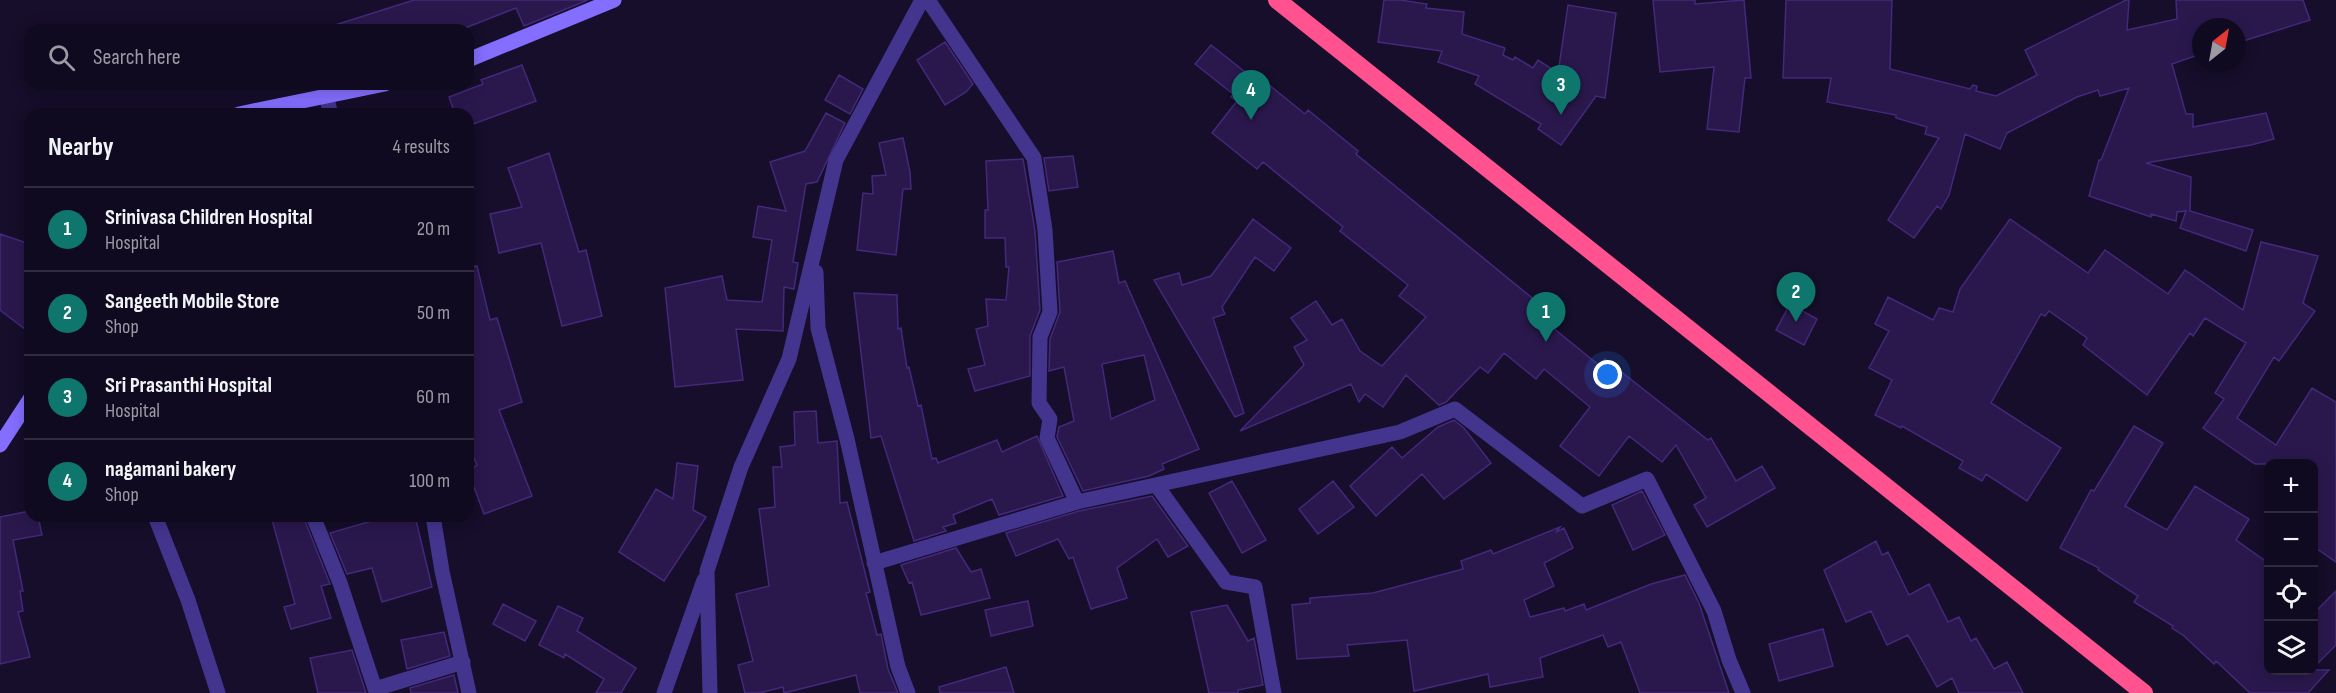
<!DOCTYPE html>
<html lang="en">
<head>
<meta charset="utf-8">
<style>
	body { margin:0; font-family:"Sofia Sans Condensed",sans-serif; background:#1e182d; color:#f1f3f6 }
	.controls { position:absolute; right:18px; bottom:18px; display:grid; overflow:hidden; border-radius:12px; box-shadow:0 3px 15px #0003 }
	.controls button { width:54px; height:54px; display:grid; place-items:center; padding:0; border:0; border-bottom:2px solid #302b3e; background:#100a20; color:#f1f3f6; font:30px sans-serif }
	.compass { position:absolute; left:2192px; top:18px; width:54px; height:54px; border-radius:50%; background:#100a20; box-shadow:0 3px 15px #0003; rotate:31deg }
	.you { position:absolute; left:1608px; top:375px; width:21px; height:21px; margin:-15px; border:4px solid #fff; border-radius:50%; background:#1a73e8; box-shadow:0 0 0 9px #1a73e833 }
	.badge { display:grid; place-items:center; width:39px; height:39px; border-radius:50%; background:#0f766e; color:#fff; font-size:20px; font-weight:700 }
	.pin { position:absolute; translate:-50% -50px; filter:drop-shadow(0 2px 3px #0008) }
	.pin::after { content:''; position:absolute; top:32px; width:21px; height:18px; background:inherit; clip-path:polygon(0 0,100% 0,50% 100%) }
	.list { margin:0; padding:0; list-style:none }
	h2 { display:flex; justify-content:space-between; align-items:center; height:78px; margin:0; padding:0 24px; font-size:26px }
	h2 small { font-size:20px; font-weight:400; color:#9c9aa5 }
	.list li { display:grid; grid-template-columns:39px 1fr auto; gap:18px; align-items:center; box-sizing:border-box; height:84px; padding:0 24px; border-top:2px solid #302b3e }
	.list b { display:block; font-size:22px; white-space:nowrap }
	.list p { margin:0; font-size:20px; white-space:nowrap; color:#9c9aa5 }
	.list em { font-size:20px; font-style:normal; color:#9c9aa5 }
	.icon { flex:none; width:33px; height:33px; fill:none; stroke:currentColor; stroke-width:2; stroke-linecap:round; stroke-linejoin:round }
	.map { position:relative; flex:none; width:2336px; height:693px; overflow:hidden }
	.search { position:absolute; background:#100a20; box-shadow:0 3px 15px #0003; left:24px; top:24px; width:450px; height:66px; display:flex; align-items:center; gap:15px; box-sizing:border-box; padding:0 21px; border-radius:18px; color:#9c9aa5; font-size:22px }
	.panel { position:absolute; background:#100a20; box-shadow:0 3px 15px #0003; left:24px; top:108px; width:450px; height:414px; border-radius:18px }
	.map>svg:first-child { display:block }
</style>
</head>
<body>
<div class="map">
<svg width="2336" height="693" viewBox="0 0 2336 693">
	<rect width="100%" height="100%" fill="#160e2a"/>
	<path fill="#2a184d" stroke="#43287b" stroke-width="1.5" fill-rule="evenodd" d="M414 0H588L524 26 516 8 460 30H336L335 25Z
		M1384 0H1400L1427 4 1426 8 1464 12 1462 34 1505 48 1503 55 1513 60 1515 57 1533 68 1538 60 1558 73 1568 5 1616 13 1605 98 1596 96 1561 145 1538 129 1541 124 1475 84 1479 76 1438 62 1442 51 1378 42Z
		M1653 0H1695V4L1744 0 1751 78H1745L1739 132 1707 129 1714 67 1660 72Z
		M1786 0H1892L1890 69 1970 89 1973 85 1977 86 1976 91 1996 96 2037 75 2025 50 2126 0H2129L2127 30 2177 19 2176 0H2303L2310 20 2237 43V27H2201V54L2172 64 2186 114H2193V127L2266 113 2274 139 2251 145 2146 163 2191 177 2190 211 2253 230 2246 251 2180 228 2186 211 2177 212 2176 221 2151 214V217L2089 196 2099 160H2101L2129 88 2100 96 2098 90 2077 97 2007 133 2000 149 1965 134 1949 195 1941 209 1937 206 1914 238 1888 220 1939 138 1925 134 1927 127 1896 118V115L1827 102 1831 78H1783Z
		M945 42 973 84 966 92 945 105 917 60Z
		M1211 45 1249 75 1252 71 1305 114 1308 110 1358 151 1356 154 1542 306 1536 314 1600 366 1605 359 1708 440 1711 438 1736 481 1762 466 1775 488 1707 527 1694 505 1706 498 1676 445 1662 462 1629 436 1599 476 1560 446 1590 407 1544 369 1536 379 1504 353 1488 373 1480 367 1446 402 1439 405 1406 375 1383 407 1365 394 1359 402 1351 384 1240 431 1304 365 1294 347 1307 340 1291 318 1316 301 1332 325 1342 319 1360 351 1382 366 1426 317 1399 296 1408 285 1340 231 1343 227 1263 162 1257 169 1212 133 1237 101 1231 97 1233 94 1195 64Z
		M522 65 536 101 468 126V114H455L449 97 483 84 481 80Z
		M839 75 863 89 850 114 825 100Z
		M826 113 845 123 817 182 806 184 793 262 798 263 794 289 784 287 783 331 736 329 743 380 675 387 665 288 722 276 727 300 762 302 772 240 753 237 758 206 786 211 770 162 805 151Z
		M903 138 910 172 911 189H903L896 255 857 250 863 193 873 194 872 176 886 175 879 143Z
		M549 153 579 252 586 250 602 316 562 326 541 243 499 253 490 214 522 207 508 168Z
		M1073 156 1078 187 1049 191 1044 158Z
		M1023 159 1035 231 1040 310 1030 336V376L975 391 968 369 985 365 976 329 988 326 986 299 1006 300 1009 267H1006L1005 238H985V210H988L986 161Z
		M1253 219 1291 248 1274 271 1255 257 1222 307 1225 314 1213 318 1244 413 1235 417 1154 280 1179 273 1182 285 1211 276Z
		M2010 219 2088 273 2105 250 2168 294 2185 270 2243 310 2261 242 2318 256 2303 303 2315 311 2279 361 2274 357 2237 418 2276 445 2312 388 2336 402V562L2313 546V464H2255L2203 428 2224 399 2215 393 2246 343 2205 318 2193 336 2190 333 2147 395 2083 345 2087 338 2049 311 2045 316 2041 314 1991 403 2061 448 2027 501 1986 474 1982 481 1959 468 1963 461 1902 426 1901 428 1875 415 1892 380 1869 368 1889 331 1875 324 1888 297 1933 320 1939 308 1953 312 1960 289Z
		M0 234 30 244V333L0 310Z
		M1113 251 1119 283 1125 281 1199 449 1162 464 1164 469 1149 476 1083 491 1057 437 1059 427 1074 421 1064 367 1049 371 1050 339 1060 312 1057 262ZM1144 355 1155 400 1111 419 1102 364Z
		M477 266 490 320 497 318 522 402 499 410 532 496 484 514 468 471 477 465 468 445V267Z
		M854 293 897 295 898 329 901 328 907 368 909 367 918 406 921 405 932 459 936 458 938 463 997 440 1002 452 1037 436 1063 496 999 515 992 499 953 515 956 523 943 527 946 531 914 541 881 436 871 438Z
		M1790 304 1817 319 1804 345 1776 330Z
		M816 411 818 443 837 441 840 503 847 502 870 592 866 593 877 635 881 634 888 669 898 693H860L856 675 784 693 783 687 759 693H745L738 665 753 661 736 594 769 586 759 509 775 507 773 467H782L780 447 795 445 794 412Z
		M1454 420 1464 428 1491 463 1444 499 1422 474 1376 516 1350 486 1392 447 1402 458 1438 427Z
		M2134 426 2163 443 2125 506 2167 530 2195 486 2249 519 2236 540 2268 563V670H2329L2308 693H2250L2216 661 2214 664 2184 636 2172 628 2173 626 2134 602 2138 596 2098 570 2099 568 2060 548 2091 490 2094 491Z
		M677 463 698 466 693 510 706 517 664 581 619 552 656 489 673 499Z
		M1232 481 1266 540 1242 553 1209 493Z
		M1333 481 1354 507 1318 534 1299 509Z
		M1642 491 1665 535 1633 550 1612 505Z
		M1152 496 1188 546 1168 557 1157 539 1117 568 1127 598 1091 609 1073 557 1069 559 1058 539 1016 556 1006 533 1079 511Z
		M30 511V516H38L42 535 13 540 23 591H20L23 611 18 612 30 657 0 664V517Z
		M271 516H303L330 584 321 586 331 618 291 629 284 607 295 604Z
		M389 516H415L432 587 382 602 372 568 347 574 330 533Z
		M1560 527 1556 532 1564 528 1573 548 1544 563 1554 586 1524 600 1530 617 1564 608 1565 611 1584 604 1586 610 1651 584 1685 575 1699 603 1729 693H1640L1621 642 1608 647 1603 635 1540 658 1543 677 1490 687 1488 674 1414 691 1407 640 1347 645 1349 656 1297 659 1292 605 1310 603V598L1373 593 1463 569 1461 561 1491 550 1493 554Z
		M1876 541 1882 555 1888 552 1909 595 1929 584 1948 622 1959 617 1971 641 1976 638 1994 669 2007 662 2023 693H1959L1952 678 1937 687 1908 635 1887 645 1871 611 1846 622 1824 570Z
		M956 548 971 572 981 569 990 598 921 615 912 582 909 583 901 565Z
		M2336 591V645L2313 668V614Z
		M1028 601 1033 626 991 636 985 610Z
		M503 604 536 621 525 641 493 624Z
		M1227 605 1248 641 1254 638 1263 685 1238 690V693H1209L1191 612Z
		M558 606 583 618 577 631 636 668 621 693H596L604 679 565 654 564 658 539 645Z
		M1823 629 1833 666 1779 681 1769 644Z
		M444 632 450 656 407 669 401 640Z
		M352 650 366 693H318L310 658Z
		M1006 667 1014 693H940L939 687Z
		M454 675 458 693H411L410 688Z"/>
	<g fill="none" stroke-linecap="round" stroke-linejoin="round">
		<path stroke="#43358d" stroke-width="15" d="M928 0 1034 158 1045 230 1050 312 1040 337 1039 403 1050 419 1047 438 1077 502
			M326 96 331 114
			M816 272 818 328 847 439 898 667 908 693
			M1157 486 1226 582 1255 587 1274 693
			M155 516 188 600 218 693
			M313 516 340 583 375 689 463 662
			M433 516 442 571 469 693
			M874 563 1077 502 1400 432 1455 409 1582 506 1647 479 1714 611 1729 660 1743 693
			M664 693 704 580
			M710 693 707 571 741 467 789 359 836 160 922 0"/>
		<path stroke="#846eff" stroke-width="15" d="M468 60 614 0
			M239 114 385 84
			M0 445 30 399"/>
		<path stroke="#ff528f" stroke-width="18" d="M1277 0 2144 693"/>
	</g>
</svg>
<div class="controls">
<button>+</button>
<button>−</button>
<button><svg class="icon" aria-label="locate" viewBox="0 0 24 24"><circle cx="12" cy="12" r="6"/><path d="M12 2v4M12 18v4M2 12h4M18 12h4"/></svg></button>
<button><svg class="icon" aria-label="layers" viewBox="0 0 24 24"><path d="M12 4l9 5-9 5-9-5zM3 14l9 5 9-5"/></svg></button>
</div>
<svg class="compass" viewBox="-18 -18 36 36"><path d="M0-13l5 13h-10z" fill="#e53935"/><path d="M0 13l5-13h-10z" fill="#9c9aa5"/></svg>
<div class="you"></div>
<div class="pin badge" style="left:1546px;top:342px">1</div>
<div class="pin badge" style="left:1796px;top:322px">2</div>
<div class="pin badge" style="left:1561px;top:115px">3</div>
<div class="pin badge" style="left:1251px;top:120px">4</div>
<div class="search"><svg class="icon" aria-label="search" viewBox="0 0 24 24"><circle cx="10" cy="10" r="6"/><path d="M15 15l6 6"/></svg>Search here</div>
<section class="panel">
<h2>Nearby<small>4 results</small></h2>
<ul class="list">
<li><span class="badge">1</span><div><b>Srinivasa Children Hospital</b><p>Hospital</p></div><em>20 m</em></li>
<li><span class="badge">2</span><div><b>Sangeeth Mobile Store</b><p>Shop</p></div><em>50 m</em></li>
<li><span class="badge">3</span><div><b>Sri Prasanthi Hospital</b><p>Hospital</p></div><em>60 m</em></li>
<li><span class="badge">4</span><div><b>nagamani bakery</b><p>Shop</p></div><em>100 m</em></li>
</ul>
</section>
</div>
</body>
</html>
